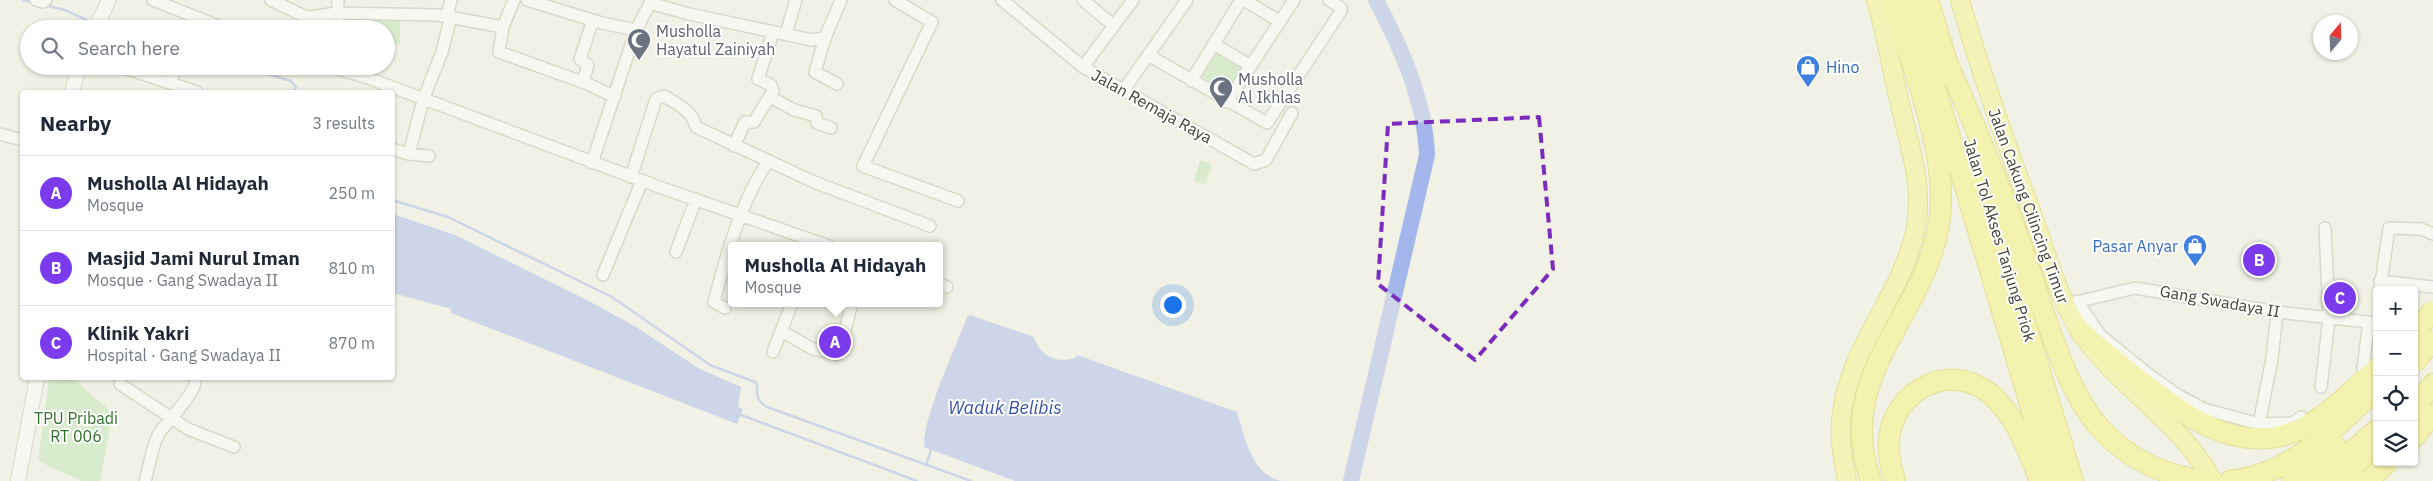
<!DOCTYPE html>
<html lang="en">
<head>
<meta charset="utf-8">
<style>
	body { margin:0; font-family:"IBM Plex Sans",sans-serif; background:#f6f6f7; color:#1f2937 }
	.controls { position:absolute; right:15px; bottom:15px; display:grid; overflow:hidden; border-radius:5px; box-shadow:0 1px 4px #0004 }
	.controls button { width:45px; height:45px; display:grid; place-items:center; padding:0; border:0; border-bottom:1px solid #e0e1e3; background:#fff; color:#1f2937; font:25px sans-serif }
	.compass { position:absolute; left:2313px; top:15px; width:45px; height:45px; border-radius:50%; background:#fff; box-shadow:0 1px 4px #0004; rotate:19deg }
	.you { position:absolute; left:1172px; top:304px; width:18px; height:18px; margin:-12px; border:4px solid #fff; border-radius:50%; background:#1a73e8; box-shadow:0 0 0 8px #1a73e833 }
	.badge { display:grid; place-items:center; width:32px; height:32px; border-radius:50%; background:#7c3aed; color:#fff; font-size:16px; font-weight:700 }
	.pin { position:absolute; translate:-50% -50%; border:2px solid #fff; box-shadow:0 1px 5px #0006 }
	.popup { position:absolute; left:728px; top:242px; width:215px; height:65px; box-sizing:border-box; display:grid; place-content:center; border-radius:5px; background:#fff; filter:drop-shadow(0 1px 4px #0005); font-size:16px; white-space:nowrap; color:#747a83 }
	.popup b { font-size:19px; color:#1f2937 }
	.popup::after { content:''; position:absolute; left:50%; top:100%; margin-left:-10px; border:10px solid transparent; border-top-color:#fff }
	.list { margin:0; padding:0; list-style:none }
	h2 { display:flex; justify-content:space-between; align-items:center; height:65px; margin:0; padding:0 20px; font-size:21px }
	h2 small { font-size:16px; font-weight:400; color:#747a83 }
	.list li { display:grid; grid-template-columns:32px 1fr auto; gap:15px; align-items:center; box-sizing:border-box; height:75px; padding:0 20px; border-top:1px solid #e0e1e3 }
	.list b { display:block; font-size:19px; white-space:nowrap }
	.list p { margin:0; font-size:16px; white-space:nowrap; color:#747a83 }
	.list em { font-size:16px; font-style:normal; color:#747a83 }
	.icon { flex:none; width:28px; height:28px; fill:none; stroke:currentColor; stroke-width:2; stroke-linecap:round; stroke-linejoin:round }
	.map { position:relative; flex:none; width:2433px; height:481px; overflow:hidden }
	.search { position:absolute; background:#fff; box-shadow:0 1px 4px #0004; left:20px; top:20px; width:375px; height:55px; display:flex; align-items:center; gap:12px; box-sizing:border-box; padding:0 18px; border-radius:28px; color:#747a83; font-size:19px }
	.panel { position:absolute; background:#fff; box-shadow:0 1px 4px #0004; left:20px; top:90px; width:375px; height:290px; border-radius:5px }
	.map>svg:first-child { display:block }
</style>
</head>
<body>
<div class="map">
<svg width="2433" height="481" viewBox="0 0 2433 481">
	<rect width="100%" height="100%" fill="#f1f1e5"/>
	<path fill="#bbe4af" d="M400 16V44L386 46V29H342L340 17Z
		M1218 49 1246 65 1229 94 1201 77Z
		M1200 160 1212 164 1205 184 1194 181Z
		M51 378H72L113 413 100 481H82L38 461 49 379Z"/>
	<path fill="#a3b7ec" d="M393 214 455 235 589 301 636 327 700 369 741 387 738 407 743 409 737 424 451 313V309L393 293Z
		M970 315 1034 337C1040 356 1056 364 1075 358L1077 355 1237 412C1245 437 1251 474 1281 481H1015L924 447C923 416 955 349 967 317Z"/>
	<g fill="none" stroke-linecap="round" stroke-linejoin="round">
		<path stroke="#a3b7ec" stroke-width="2.5" d="M23 0 34 3
			M44 5 65 10 93 23
			M243 66 291 81 296 87 294 92
			M392 200 448 217 612 297 710 365 755 382 757 385C757 397 757 401 767 407L971 481
			M741 415 917 481
			M926 465 931 450"/>
		<path stroke="#a3b7ec" stroke-width="16" d="M1351 481 1427 155C1425 101 1401 47 1376 0"/>
		<g stroke="#bcbca8" stroke-width="14">
			<path id="minor" d="M36 0 43 2 46 0
				M153 0 226 29
				M271 0 304 16 312 17 336 13 438 15 503 27 514 0
				M527 0 602 23 636 30 650 3 689 14 812 40 825 38 841 0
				M895 0 932 22 863 166 958 201
				M1002 0 1083 67 1254 164 1266 160 1292 113
				M1083 0 1114 26
				M1244 0 1279 21
				M447 16 451 0
				M503 27 499 52 588 84 615 97
				M337 29 338 0
				M786 34 796 0
				M825 38 815 72 837 84
				M1214 44 1251 66
				M1148 55 1267 123 1341 11V8L1329 0
				M119 66 197 92
				M329 66 368 78 662 188 829 246
				M1083 67 1133 0
				M1191 81 1241 0
				M583 82 588 65 580 59 593 20
				M170 83 176 66
				M1123 91 1187 0
				M770 97 794 110 816 116 817 123 831 128
				M1227 102 1294 0
				M0 134 22 140
				M734 146 745 122H754L773 91 771 85 758 79 773 32
				M392 149 409 154 429 156
				M409 154 423 100 442 52 451 16
				M592 163 636 30
				M631 177 656 99 664 96C678 105 692 110 696 127L814 182 930 226
				M676 252 696 199
				M603 275 642 181
				M2380 281 2433 287
				M939 284 947 287
				M2380 290 2389 228 2421 229 2433 234
				M2077 301 2100 335 2149 375 2176 394 2204 409 2259 424 2293 423 2301 417
				M2064 305 2135 288 2277 312 2377 323
				M725 308 714 302C725 259 742 198 768 162
				M783 332 813 349 837 354 839 352 852 303
				M773 352 792 303
				M2363 368 2369 322
				M120 384 188 429 234 447
				M2321 387 2329 318 2325 228
				M2259 424 2272 359 2277 312
				M145 481C150 464 152 443 162 429 170 419 199 389 195 378"/>
		</g>
		<g stroke="#bcbca8" stroke-width="16">
			<path id="tertiary" d="M95 29 109 0
				M72 92 79 66
				M18 481 37 378"/>
		</g>
		<g stroke="#d4cd3c" stroke-width="20">
			<path id="trunk" d="M1960 0C1981 74 2007 147 2034 219 2048 258 2058 297 2080 331 2118 388 2181 421 2213 481
				M1847 481C1842 456 1838 431 1843 406 1854 341 1904 291 1916 227 1924 184 1908 142 1899 100 1891 67 1886 33 1876 0"/>
		</g>
		<g stroke="#d4cd3c" stroke-width="22">
			<path id="motorway" d="M1909 0 2053 481
				M1928 0 1951 75
				M1947 62C1976 127 2002 192 2026 259 2044 310 2064 388 2100 428 2128 460 2168 478 2210 481
				M1974 153 2073 481
				M2081 332C2103 352 2126 370 2149 388 2193 421 2242 455 2299 430 2328 416 2353 390 2377 368
				M2414 408 2433 384
				M2414 437 2433 415
				M1871 481C1832 373 1929 314 1940 217 1948 153 1911 63 1892 0
				M1895 481C1890 464 1886 446 1891 428 1902 387 1949 366 1985 390 2014 410 2028 450 2040 481
				M2230 481C2293 474 2333 429 2377 389
				M2292 481 2335 446
				M2317 481 2377 430
				M2343 481 2377 450"/>
		</g>
		<use href="#minor" stroke="#fff" stroke-width="11"/>
		<use href="#tertiary" stroke="#fff" stroke-width="14"/>
		<use href="#trunk" stroke="#f6f681" stroke-width="18"/>
		<use href="#motorway" stroke="#f6f46b" stroke-width="20"/>
		<g stroke="#d4cd3c" stroke-width="22" stroke-linecap="butt">
			<path id="motorway-bridge" d="M2414 332 2433 311
				M2414 363 2433 340
				M2368 481 2388 462"/>
		</g>
		<use href="#motorway-bridge" stroke="#f6f46b" stroke-width="20"/>
	</g>
	<path d="M0 0H2433V481H0ZM1539 117 1553 269 1475 360 1378 284 1388 124Z" fill="#f1f1e5" fill-opacity=".55" fill-rule="evenodd"/>
	<path fill="none" stroke="#7b2cbf" stroke-width="4" stroke-dasharray="10 6" stroke-linejoin="round" d="M1539 117 1553 269 1475 360 1378 284 1388 124Z"/>
	<defs>
		<g id="mosque-pin" transform="scale(1.25)"><path d="M0 17L-7.5 6A9.5 9.5 0 1 1 7.5 6Z" fill="#6b7280" stroke="#fff"/><path d="M3.5-4.9A6 6 0 1 0 3.5 4.9A5 5 0 1 1 3.5-4.9Z" fill="#fff"/></g>
		<g id="shop-pin" transform="scale(1.25)"><path d="M0 17L-7.5 6A9.5 9.5 0 1 1 7.5 6Z" fill="#3f7fe0" stroke="#fff"/><path d="M-5-2.5h2.3a2.7 3.5 0 0 1 5.4 0H5L5.5 6h-11ZM-1.5-2.5h3a1.5 2.3 0 0 0-3 0Z" fill="#fff"/></g>
	</defs>
	<g fill-rule="evenodd">
		<use href="#mosque-pin" x="639" y="40"/>
		<use href="#shop-pin" x="1808" y="67"/>
		<use href="#mosque-pin" x="1221" y="88"/>
		<use href="#shop-pin" x="2195" y="246"/>
	</g>
	<g text-anchor="middle" dominant-baseline="central" stroke-width="4" stroke-linejoin="round" paint-order="stroke">
		<g font-size="16" fill="#5b616d" stroke="#fff" text-anchor="start">
			<text x="656" y="31">Musholla<tspan x="656" dy="18">Hayatul Zainiyah</tspan></text>
			<text x="1238" y="79">Musholla<tspan x="1238" dy="18">Al Ikhlas</tspan></text>
		</g>
		<g font-size="16" fill="#366cbe" stroke="#fff" text-anchor="start">
			<text x="1826" y="67">Hino</text>
			<text x="2178" y="246" text-anchor="end">Pasar Anyar</text>
		</g>
		<g font-size="16" fill="#434235" stroke="#fff">
			<text transform="translate(1152 106) rotate(29)">Jalan Remaja Raya</text>
			<text transform="translate(2029 206) rotate(70)">Jalan Cakung Cilincing Timur</text>
			<text transform="translate(2000 240) rotate(73)">Jalan Tol Akses Tanjung Priok</text>
			<text transform="translate(2220 301) rotate(10)">Gang Swadaya II</text>
		</g>
		<g font-size="16" fill="#30712c" stroke="#fff">
			<text x="76" y="418">TPU Pribadi<tspan x="76" dy="18">RT 006</tspan></text>
		</g>
		<g font-size="18" font-style="italic" fill="#3452a9" stroke="#fff">
			<text x="1005" y="407">Waduk Belibis</text>
		</g>
	</g>
</svg>
<div class="controls">
<button>+</button>
<button>−</button>
<button><svg class="icon" aria-label="locate" viewBox="0 0 24 24"><circle cx="12" cy="12" r="6"/><path d="M12 2v4M12 18v4M2 12h4M18 12h4"/></svg></button>
<button><svg class="icon" aria-label="layers" viewBox="0 0 24 24"><path d="M12 4l9 5-9 5-9-5zM3 14l9 5 9-5"/></svg></button>
</div>
<svg class="compass" viewBox="-18 -18 36 36"><path d="M0-13l5 13h-10z" fill="#e53935"/><path d="M0 13l5-13h-10z" fill="#747a83"/></svg>
<div class="you"></div>
<div class="pin badge" style="left:835px;top:342px">A</div>
<div class="popup"><b>Musholla Al Hidayah</b>Mosque</div>
<div class="pin badge" style="left:2259px;top:260px">B</div>
<div class="pin badge" style="left:2340px;top:298px">C</div>
<div class="search"><svg class="icon" aria-label="search" viewBox="0 0 24 24"><circle cx="10" cy="10" r="6"/><path d="M15 15l6 6"/></svg>Search here</div>
<section class="panel">
<h2>Nearby<small>3 results</small></h2>
<ul class="list">
<li><span class="badge">A</span><div><b>Musholla Al Hidayah</b><p>Mosque</p></div><em>250 m</em></li>
<li><span class="badge">B</span><div><b>Masjid Jami Nurul Iman</b><p>Mosque · Gang Swadaya II</p></div><em>810 m</em></li>
<li><span class="badge">C</span><div><b>Klinik Yakri</b><p>Hospital · Gang Swadaya II</p></div><em>870 m</em></li>
</ul>
</section>
</div>
</body>
</html>
